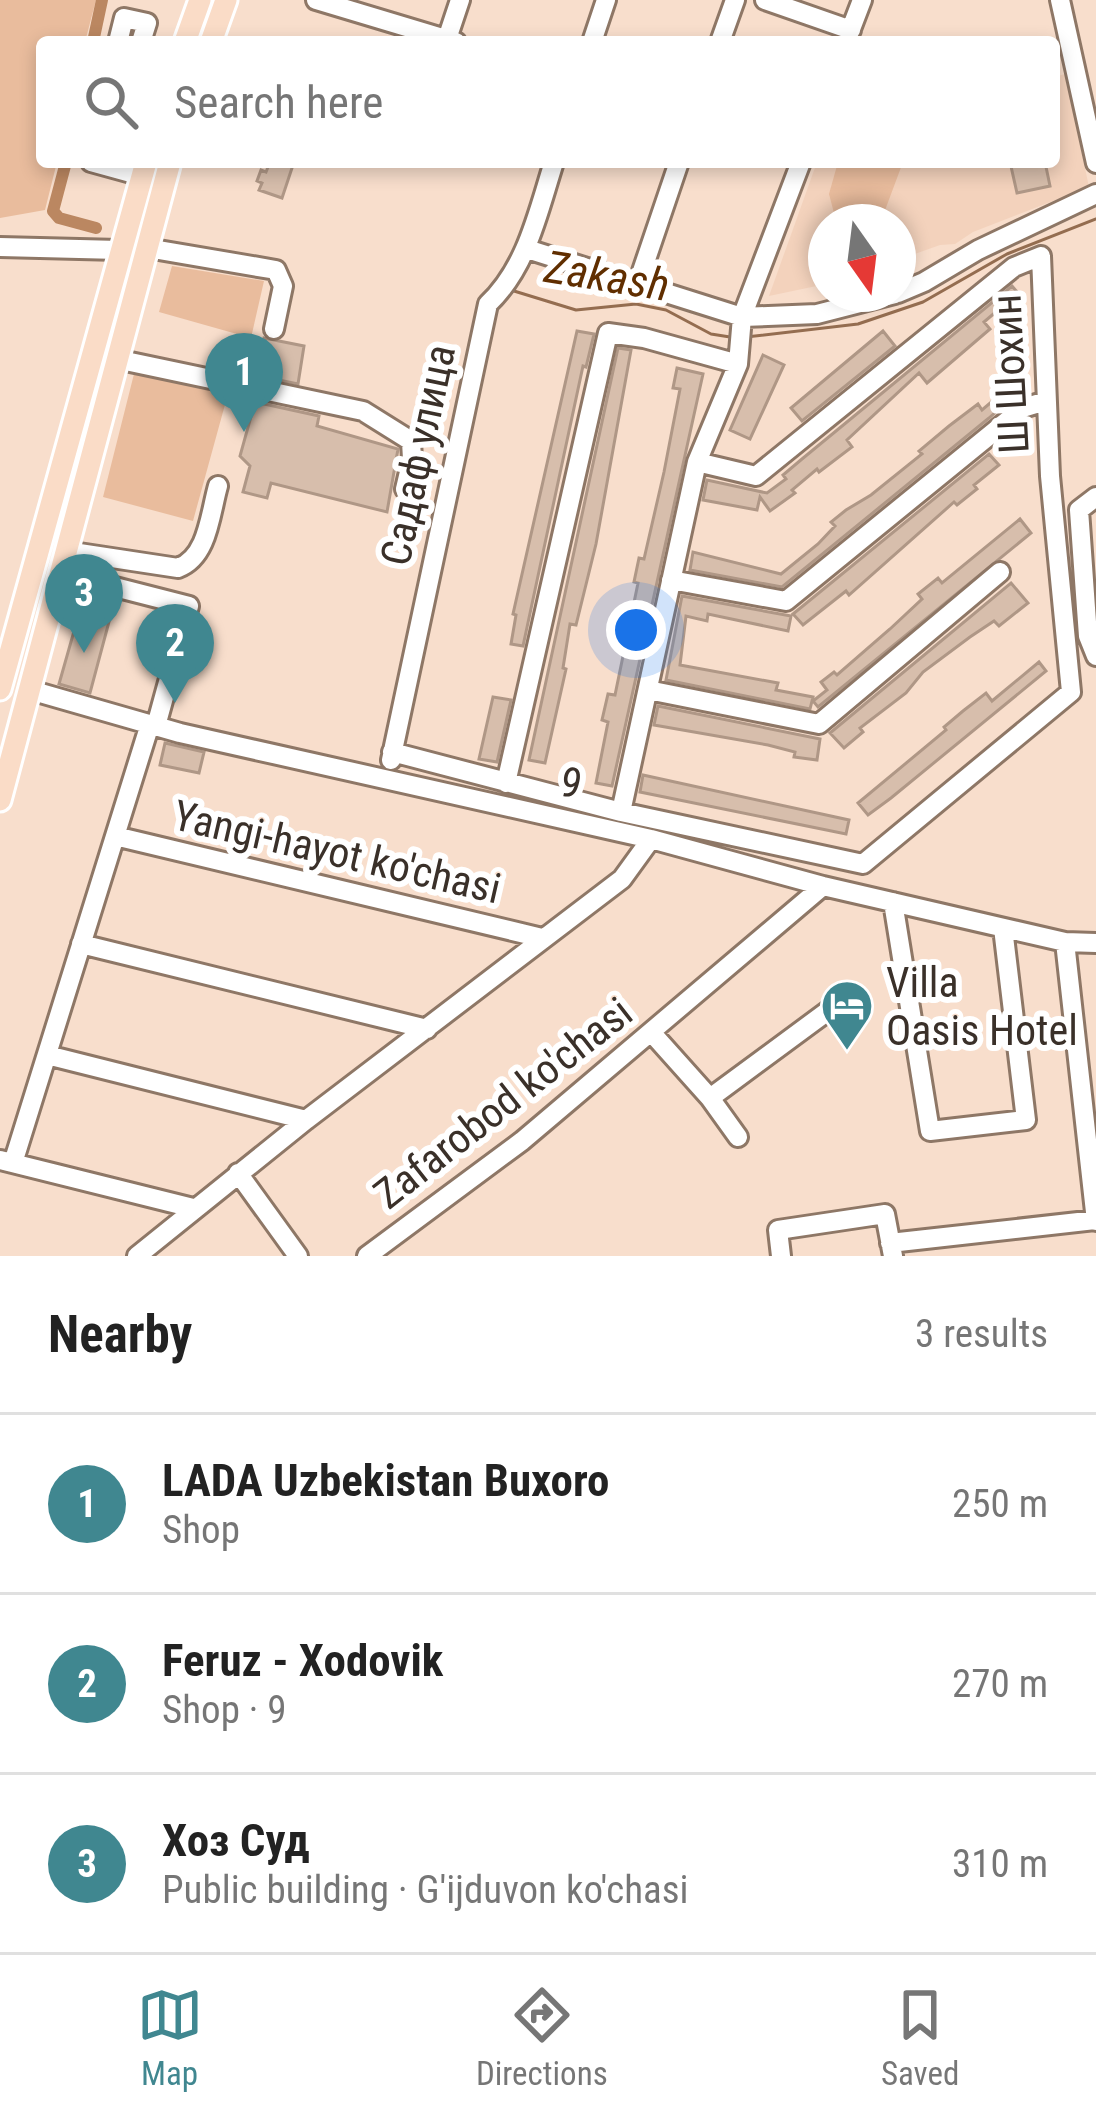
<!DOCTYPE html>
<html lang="en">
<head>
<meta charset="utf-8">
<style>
	body { margin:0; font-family:"Roboto Condensed",sans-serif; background:#f2f2f2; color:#222 }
	.compass { position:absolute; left:808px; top:204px; width:108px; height:108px; border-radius:50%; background:#fff; box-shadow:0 6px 18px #0003; rotate:166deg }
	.you { position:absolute; left:636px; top:630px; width:42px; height:42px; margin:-30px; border:9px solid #fff; border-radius:50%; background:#1a73e8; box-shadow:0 0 0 18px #1a73e833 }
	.badge { display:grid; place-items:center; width:78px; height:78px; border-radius:50%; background:#408790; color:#fff; font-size:39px; font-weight:700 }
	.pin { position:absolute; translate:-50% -99px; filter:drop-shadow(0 3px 6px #0008) }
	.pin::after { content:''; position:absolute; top:63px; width:42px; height:36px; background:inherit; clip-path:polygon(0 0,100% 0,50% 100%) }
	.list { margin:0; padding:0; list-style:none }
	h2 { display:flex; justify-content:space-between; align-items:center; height:156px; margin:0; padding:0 48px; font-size:51px }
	h2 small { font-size:39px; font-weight:400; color:#767676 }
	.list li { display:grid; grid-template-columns:78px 1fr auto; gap:36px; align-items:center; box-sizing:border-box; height:180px; padding:0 48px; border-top:3px solid #e0e0e0 }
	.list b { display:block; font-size:45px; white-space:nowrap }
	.list p { margin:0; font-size:39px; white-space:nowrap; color:#767676 }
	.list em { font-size:39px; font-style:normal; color:#767676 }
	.icon { flex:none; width:66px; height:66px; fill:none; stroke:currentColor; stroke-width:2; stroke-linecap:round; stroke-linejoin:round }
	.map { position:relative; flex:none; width:1096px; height:1256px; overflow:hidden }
	.search { position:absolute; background:#fff; box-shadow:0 6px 18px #0003; left:36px; right:36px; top:36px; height:132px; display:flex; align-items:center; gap:30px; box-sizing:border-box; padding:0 42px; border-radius:12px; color:#767676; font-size:45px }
	.sheet { height:696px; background:#fff }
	nav { display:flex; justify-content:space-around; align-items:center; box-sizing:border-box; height:168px; border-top:3px solid #e0e0e0; background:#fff; font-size:33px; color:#767676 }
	nav a { display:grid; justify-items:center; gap:6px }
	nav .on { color:#408790 }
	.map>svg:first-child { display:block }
</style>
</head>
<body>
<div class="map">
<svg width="1096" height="1256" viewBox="0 0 1096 1256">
	<rect width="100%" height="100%" fill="#f8decc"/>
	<path fill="#f3d2bc" d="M1065 74 1089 187 973 232 955 244 940 245 898 260V222H826V284L769 296 817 162H1054V77Z"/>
	<path fill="#e9bc9d" d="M0 0H96L85 42H42V162H57L45 210 0 218Z
		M838 162H903L881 221 848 222 834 213 829 194Z
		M172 266 264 281 251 338 159 312Z
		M136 366 229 390 193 521 103 497Z"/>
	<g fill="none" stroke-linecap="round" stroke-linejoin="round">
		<path stroke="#946d50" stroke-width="3" d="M514 291 576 310 636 304 666 310 711 334 730 337
			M746 337 858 324 923 302 1007 254 1096 219"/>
		<path stroke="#bb8761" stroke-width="12" d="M93 42 102 0
			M66 162 53 211 59 218 96 228"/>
	</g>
	<path fill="#d7beac" stroke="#af9786" stroke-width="3" d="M270 162H294L282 198 259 190 262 183 257 181 261 170 266 172Z
		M1010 162H1045L1050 186 1017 193Z
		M1012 286 1018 293 984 322 990 329 927 383 919 373 847 440 852 447 819 472 817 469 792 490 795 493 770 511 760 497 757 510 703 500 707 480 767 493 786 479 783 475 802 459Z
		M577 331 594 334 586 367 583 366 523 646 511 644 516 615 513 614Z
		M883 331 895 346 802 421 791 408Z
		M264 338 304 346 298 384 255 375Z
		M618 348 631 350 596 544 576 625 570 624 563 668 566 669 545 763 529 760Z
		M763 355 784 365 750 439 730 430Z
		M677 368 703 374 612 786 596 783 608 722 602 720 608 694 615 695 638 583 634 582 639 558 644 559 664 472 680 389 673 388Z
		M1002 393 1008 401 989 418 782 587 690 570 693 552 781 574 818 544 835 526 831 522 846 510 871 495 922 454 919 451 949 426 978 404 982 410Z
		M255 402 319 416 317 426 398 449 387 512 271 483 267 498 243 492 250 466 240 456Z
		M989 454 999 465 974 485 977 489 957 505 954 502 849 595 846 591 803 625 793 614Z
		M1020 519 1031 533 818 707 813 701 827 690 821 682 834 672 837 675 890 629 922 599 918 594 938 578 942 583Z
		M1011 583 1028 603 999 626 994 621 970 637 923 672 906 693 860 728 863 732 844 748 830 733Z
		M682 596 791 616 788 631 708 614 707 621 686 616 680 665 778 683 776 690 813 697 810 709 666 680Z
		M80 610 110 618 90 693 59 684Z
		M1039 662 1046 671 891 798 868 815 858 803 946 730 944 727 963 711 986 693 992 701Z
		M493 697 511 700 497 762 479 759Z
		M658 706 820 739 817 760 794 757 795 752 768 745 654 725Z
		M165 743 204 752 199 773 160 765Z
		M643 775 849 820 846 834 640 792Z"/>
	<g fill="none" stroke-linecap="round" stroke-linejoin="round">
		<g stroke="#8e7766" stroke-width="24">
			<path id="minor" d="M316 0 456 42
				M765 0 851 30
				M1060 0 1096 163
				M447 39 460 0
				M118 42 124 18 147 23 141 42
				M592 42 606 0
				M720 42 735 0
				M846 42 862 0
				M91 162 142 176
				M0 247 119 250
				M147 248 276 270 283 286 274 329
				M527 249 742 317 817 314 895 294
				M638 283 679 162
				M898 293 924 282 978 250 1096 194
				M116 359 363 411 411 441 412 459 405 489
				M1096 497 1079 510 1088 636 1096 656
				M66 551 178 568C208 557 210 514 218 486
				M60 573 189 606 156 726
				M671 580 786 601 1023 408 1046 401
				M30 690 180 733 651 839 823 886 1065 942 1096 943
				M648 690 819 724 1000 572
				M392 752 621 812 863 864 1071 692 1050 476 1041 256 1014 267 756 476 697 462
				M391 760 488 304C527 267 538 212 554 162
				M506 783 608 333 644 338 738 364
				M621 812 697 462 738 364 742 317 801 162
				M115 836 542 938
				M893 902 930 1131 1026 1120 1003 928
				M1065 942 1096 1221
				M81 944 427 1029
				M651 1032 710 1098 738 1137
				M47 1055 306 1120
				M710 1098 836 1005
				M0 1160 193 1208
				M13 1163 150 724
				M238 1173 298 1256
				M890 1243 1096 1220
				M137 1256 306 1120 622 879 651 839
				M367 1256 522 1141 823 886
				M781 1256 778 1230 885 1214 893 1256"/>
		</g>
		<g stroke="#fff" stroke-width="27">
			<path id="major" d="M185 42 200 0
				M211 42 226 0
				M0 689 146 162
				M0 800 170 162"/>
		</g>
		<use href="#minor" stroke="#fff" stroke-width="18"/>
		<use href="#major" stroke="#fadcc7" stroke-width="21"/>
	</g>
	<defs>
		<g id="hotel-pin" transform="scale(2.7)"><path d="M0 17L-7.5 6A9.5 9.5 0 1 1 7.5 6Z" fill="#408790" stroke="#fff"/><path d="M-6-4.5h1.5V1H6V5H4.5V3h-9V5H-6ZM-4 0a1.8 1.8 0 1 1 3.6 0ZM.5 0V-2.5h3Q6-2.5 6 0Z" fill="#fff"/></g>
	</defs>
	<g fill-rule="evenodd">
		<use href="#hotel-pin" x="847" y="1006"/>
	</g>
	<g text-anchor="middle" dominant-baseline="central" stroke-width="12" stroke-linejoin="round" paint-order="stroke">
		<g font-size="42" fill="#3a3029" stroke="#fff">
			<text transform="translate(1010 374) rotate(-93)">Ш Шохин</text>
			<text transform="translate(418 455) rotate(-78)">Садаф улица</text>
			<text transform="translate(571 783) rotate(13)">9</text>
			<text transform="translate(337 852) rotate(13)">Yangi-hayot ko'chasi</text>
			<text transform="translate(503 1103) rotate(-38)">Zafarobod ko'chasi</text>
		</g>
		<g font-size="42" fill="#3a3029" stroke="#fff" text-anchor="start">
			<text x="886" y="982">Villa<tspan x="886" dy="48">Oasis Hotel</tspan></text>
		</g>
		<g font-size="45" font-style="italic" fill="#602e00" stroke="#fff">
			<text transform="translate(607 276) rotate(9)">Zakash</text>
		</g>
	</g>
</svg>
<svg class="compass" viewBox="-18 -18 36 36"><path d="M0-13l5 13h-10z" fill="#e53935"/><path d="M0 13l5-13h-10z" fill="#767676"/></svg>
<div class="you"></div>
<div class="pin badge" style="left:244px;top:432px">1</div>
<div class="pin badge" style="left:175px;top:703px">2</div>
<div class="pin badge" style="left:84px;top:653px">3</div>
<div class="search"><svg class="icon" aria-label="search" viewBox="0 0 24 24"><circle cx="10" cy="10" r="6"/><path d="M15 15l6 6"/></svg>Search here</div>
</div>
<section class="sheet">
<h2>Nearby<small>3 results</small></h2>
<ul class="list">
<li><span class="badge">1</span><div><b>LADA Uzbekistan Buxoro</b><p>Shop</p></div><em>250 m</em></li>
<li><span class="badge">2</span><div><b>Feruz - Xodovik</b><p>Shop · 9</p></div><em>270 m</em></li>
<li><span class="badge">3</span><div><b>Хоз Суд</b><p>Public building · G'ijduvon ko'chasi</p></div><em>310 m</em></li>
</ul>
</section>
<nav>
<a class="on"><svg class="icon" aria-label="map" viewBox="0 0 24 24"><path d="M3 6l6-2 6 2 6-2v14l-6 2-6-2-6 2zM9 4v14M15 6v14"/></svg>Map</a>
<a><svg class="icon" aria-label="directions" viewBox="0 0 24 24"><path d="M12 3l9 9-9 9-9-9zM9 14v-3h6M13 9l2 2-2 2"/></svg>Directions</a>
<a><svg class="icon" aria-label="saved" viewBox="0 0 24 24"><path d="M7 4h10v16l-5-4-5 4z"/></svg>Saved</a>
</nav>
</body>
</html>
